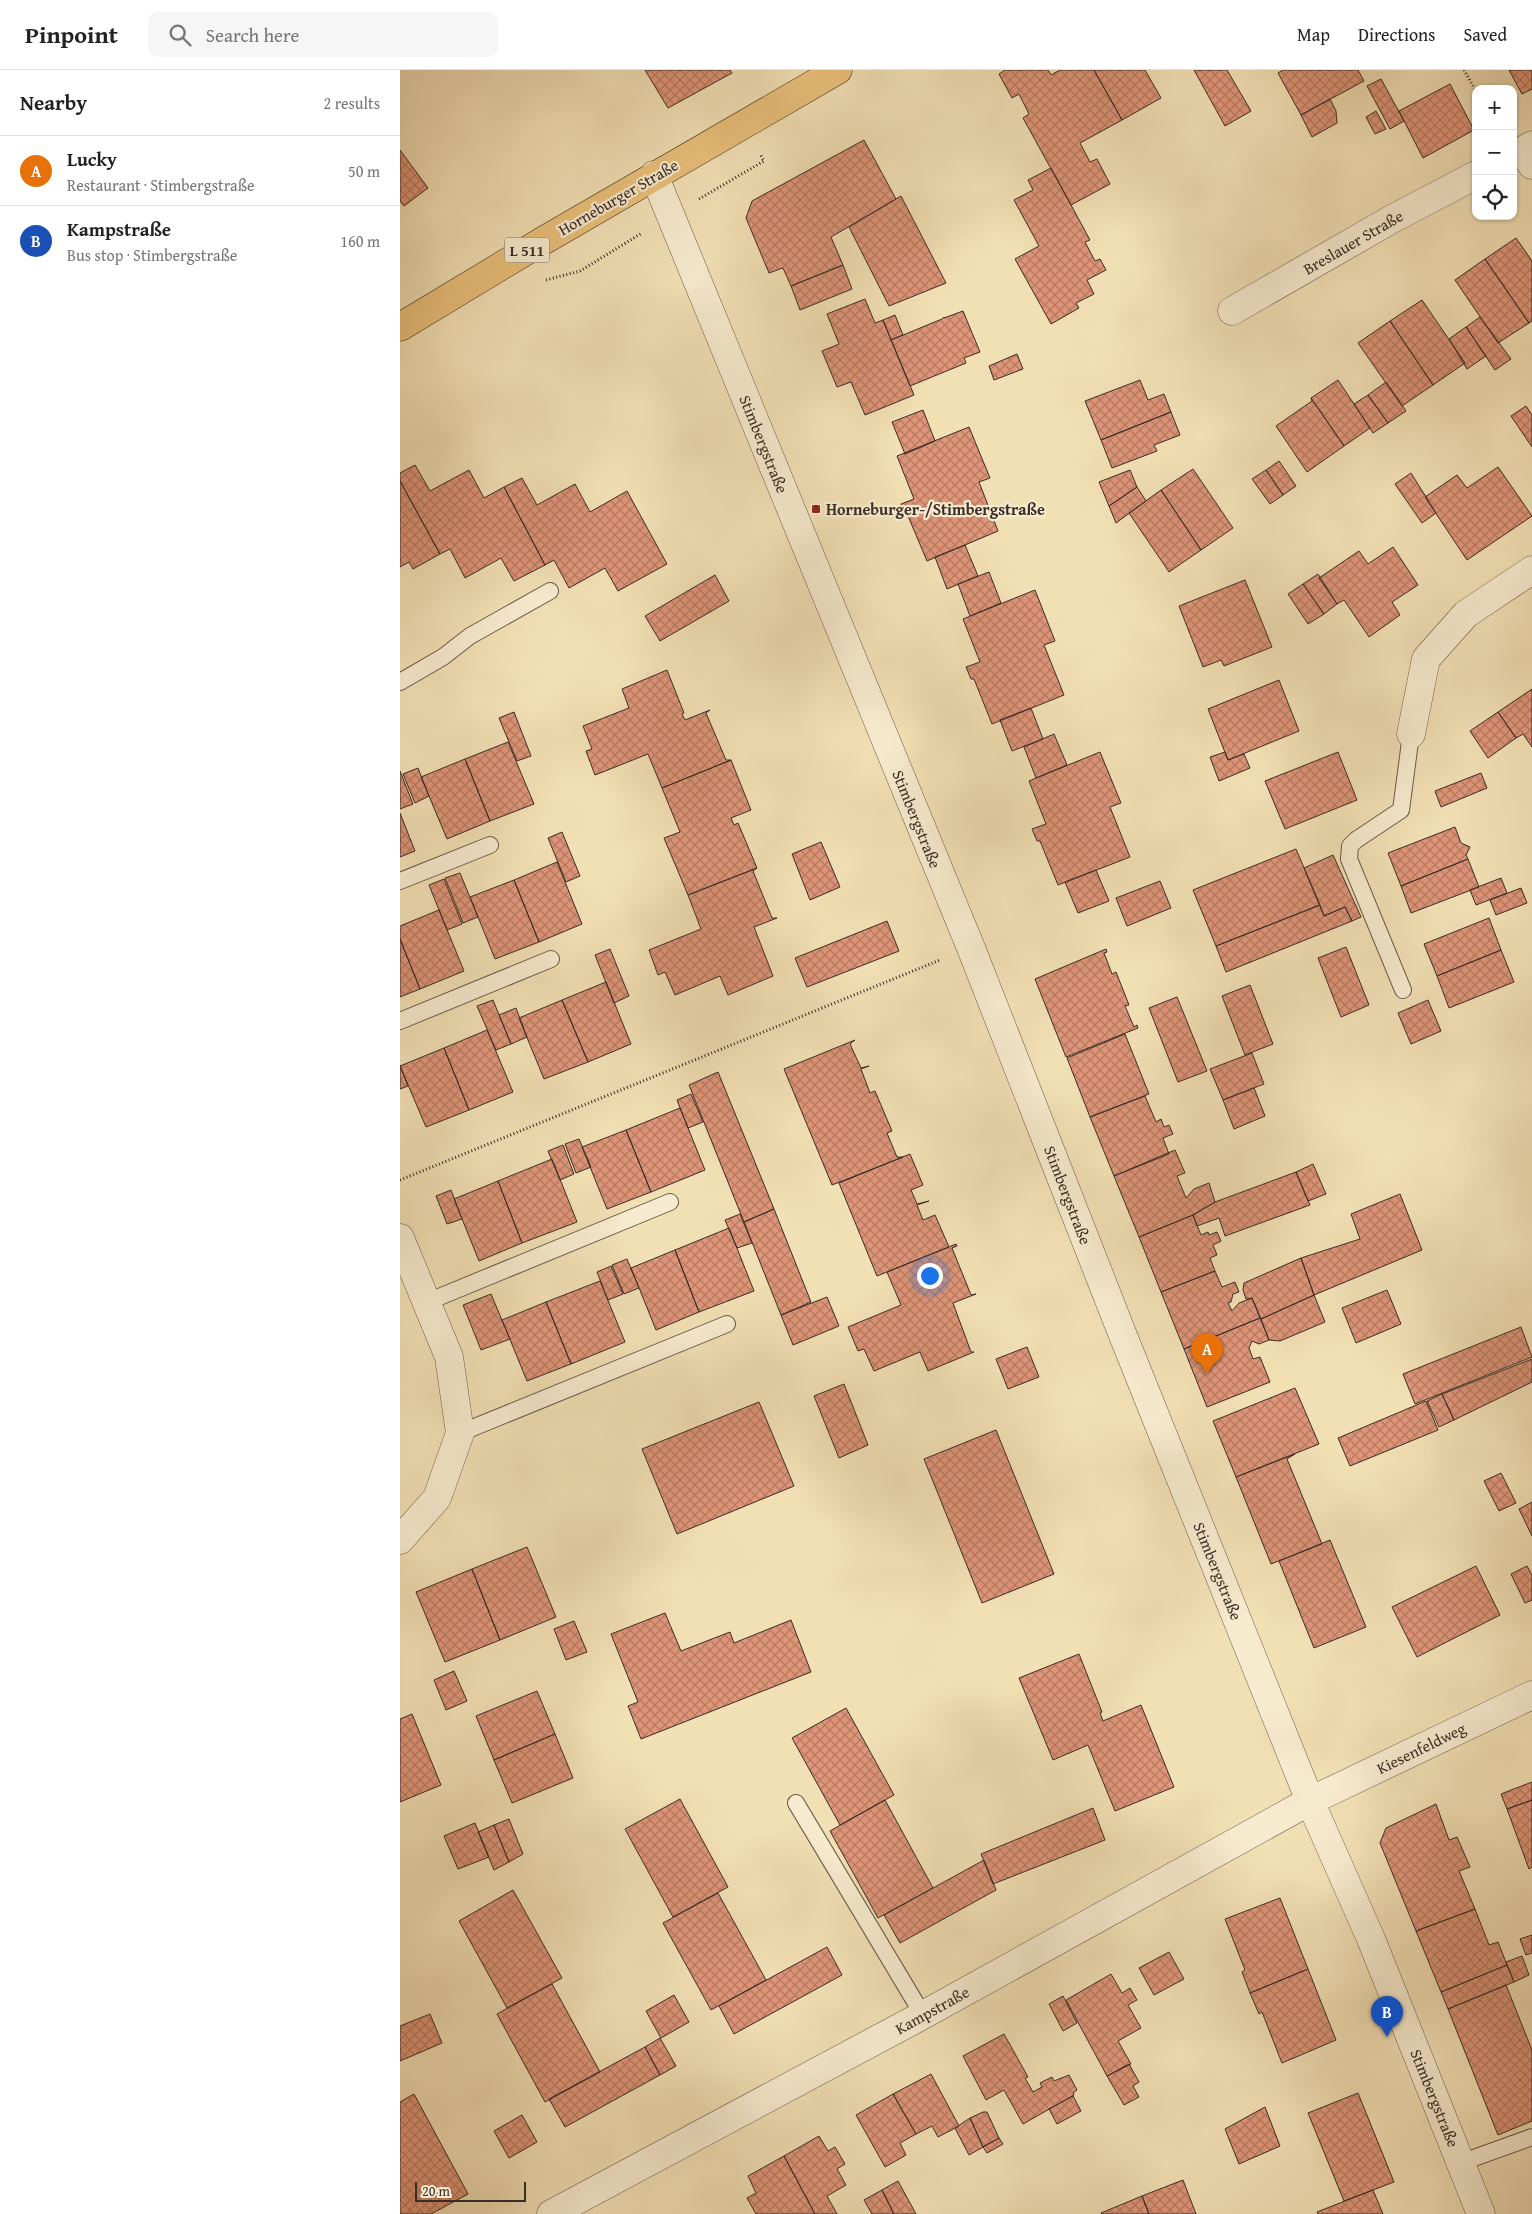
<!DOCTYPE html>
<html lang="en">
<head>
<meta charset="utf-8">
<style>
	body { margin:0; font-family:"Gentium Book Plus",serif; background:#f6f6f6; color:#222 }
	.controls { position:absolute; right:15px; top:15px; display:grid; overflow:hidden; border-radius:10px; box-shadow:0 1px 4px #0004 }
	.controls button { width:45px; height:45px; display:grid; place-items:center; padding:0; border:0; border-bottom:1px solid #e0e0e0; background:#fff; color:#222; font:25px sans-serif }
	.scale { position:absolute; left:15px; bottom:12px; width:111px; box-sizing:border-box; padding-left:5px; border:2px solid #3a2c26; border-top:0; font-size:14px; line-height:18px; white-space:nowrap; color:#3a2c26; -webkit-text-stroke:4px #f7ebcf; paint-order:stroke }
	.you { position:absolute; left:529px; top:1205px; width:18px; height:18px; margin:-12px; border:4px solid #fff; border-radius:50%; background:#1a73e8; box-shadow:0 0 0 8px #1a73e833 }
	.badge { display:grid; place-items:center; width:32px; height:32px; border-radius:50%; background:#8f2418; color:#fff; font-size:16px; font-weight:700 }
	.pin { position:absolute; translate:-50% -41px; filter:drop-shadow(0 1px 2px #0008) }
	.pin::after { content:''; position:absolute; top:26px; width:18px; height:15px; background:inherit; clip-path:polygon(0 0,100% 0,50% 100%) }
	.list { margin:0; padding:0; list-style:none }
	h2 { display:flex; justify-content:space-between; align-items:center; height:65px; margin:0; padding:0 20px; font-size:21px }
	h2 small { font-size:16px; font-weight:400; color:#767676 }
	.list li { display:grid; grid-template-columns:32px 1fr auto; gap:15px; align-items:center; box-sizing:border-box; height:70px; padding:0 20px; border-top:1px solid #e0e0e0 }
	.list b { display:block; font-size:19px; white-space:nowrap }
	.list p { margin:0; font-size:16px; white-space:nowrap; color:#767676 }
	.list em { font-size:16px; font-style:normal; color:#767676 }
	.icon { flex:none; width:28px; height:28px; fill:none; stroke:currentColor; stroke-width:2; stroke-linecap:round; stroke-linejoin:round }
	.map { position:relative; flex:none; width:1132px; height:2144px; overflow:hidden }
	header { display:flex; align-items:center; gap:30px; box-sizing:border-box; height:70px; padding:0 25px; background:#fff; border-bottom:1px solid #e0e0e0 }
	header strong { font-size:24px }
	nav { display:flex; gap:28px; margin-inline-start:auto; font-size:18px }
	.search { width:350px; height:45px; background:#f6f6f6; display:flex; align-items:center; gap:12px; box-sizing:border-box; padding:0 18px; border-radius:10px; color:#767676; font-size:19px }
	main { display:flex }
	aside { flex:1; background:#fff }
	.map>svg:first-child { display:block }
</style>
</head>
<body>
<header>
<strong>Pinpoint</strong>
<div class="search"><svg class="icon" aria-label="search" viewBox="0 0 24 24"><circle cx="10" cy="10" r="6"/><path d="M15 15l6 6"/></svg>Search here</div>
<nav><a>Map</a><a>Directions</a><a>Saved</a></nav>
</header>
<main>
<aside>
<h2>Nearby<small>2 results</small></h2>
<ul class="list">
<li><span class="badge" style="background:#e8710a">A</span><div><b>Lucky</b><p>Restaurant · Stimbergstraße</p></div><em>50 m</em></li>
<li><span class="badge" style="background:#1a4fb4">B</span><div><b>Kampstraße</b><p>Bus stop · Stimbergstraße</p></div><em>160 m</em></li>
</ul>
</aside>
<div class="map">
<svg width="1132" height="2144" viewBox="0 0 1132 2144">
	<defs>
		<pattern id="building-cross-hatch" width="8" height="8" patternUnits="userSpaceOnUse" patternTransform="scale(1.25)"><rect width="8" height="8" fill="#df9578"/><path d="M0 0l8 8M0 8l8-8" fill="none" stroke="#b67a62"/></pattern>
	</defs>
	<rect width="100%" height="100%" fill="#f2e0b5"/>
	<filter id="stains"><feTurbulence type="fractalNoise" baseFrequency=".004" numOctaves="4"/><feColorMatrix values="0 0 0 0 .2 0 0 0 0 .09 0 0 0 0 .02 0 0 0 .5 -.17"/></filter>
	<radialGradient id="worn" r=".72"><stop offset=".6" stop-color="#630" stop-opacity="0"/><stop offset="1" stop-color="#630" stop-opacity=".3"/></radialGradient>
	<path fill="url(#building-cross-hatch)" stroke="#3a2c26" d="M245 0H330L332 3 268 38Z
		M605 0H648L651 5 660 0H694L722 50 680 73 690 92 697 89 710 114 671 135 623 48 629 44 619 24 612 28 599 4Z
		M694 0H745L761 28 722 50Z
		M794 0H827L851 41 825 56Z
		M883 0H958L964 11 901 45 878 3Z
		M1109 0H1132V19L1122 24Z
		M981 9 1004 51 990 59 967 16Z
		M1050 14 1074 60 1023 88 999 41Z
		M930 29 936 41 937 53 912 67 901 45Z
		M976 41 986 59 975 64 966 47Z
		M464 70 496 129 431 167 443 195 391 216 383 198 369 203 346 148 352 131Z
		M0 80 28 118 4 136 0 131Z
		M651 98 690 170 685 172 695 191 700 189 706 200 687 210 694 224 676 233 679 238 651 254 615 189 639 176 614 130 633 120 628 110Z
		M501 126 546 213 489 236 449 157Z
		M1116 168 1132 191V251L1129 253 1085 189Z
		M1085 189 1129 253 1098 273 1055 210Z
		M443 195 452 219 400 240 391 216Z
		M465 229 475 253 483 250 514 325 465 345 451 312 437 317 422 281 439 274 427 244Z
		M1022 230 1065 293 1033 315 990 251Z
		M563 241 580 282 564 288 566 293 510 316 491 270 542 249 544 247V248Z
		M495 245 503 265 491 270 483 250Z
		M1080 247 1111 289 1095 300 1066 257Z
		M990 251 1033 315 1002 336 958 273Z
		M1066 257 1086 286 1067 299 1049 269Z
		M617 284 623 299 594 310 589 296Z
		M740 310 748 330 764 324 771 342 701 370 685 331Z
		M938 310 970 358 944 376 911 328Z
		M986 312 1006 341 988 353 968 325Z
		M968 325 988 353 973 363 954 334Z
		M911 328 944 376 907 402 876 356 912 331Z
		M1126 336 1132 345V377L1111 346Z
		M523 340 535 371 505 384 492 352Z
		M771 342 780 365 754 375 757 381 712 398 701 370Z
		M569 357 590 408 579 412 598 461 527 491 508 446 506 447 501 434 514 429 497 386Z
		M879 391 896 416 883 425 866 400Z
		M15 395 30 421 69 400 84 428 104 417 145 495 114 511 101 488 65 508 50 479 40 484 0 411V403Z
		M1098 397 1132 446 1067 490 1025 427 1057 405 1067 418Z
		M793 399 833 458 801 480 761 420Z
		M730 400 737 417 709 436 699 412Z
		M866 400 883 425 870 434 852 409Z
		M1011 403 1036 443 1022 453 995 414Z
		M122 408 137 435 175 414 190 442 227 421 267 494 218 521 205 498 169 518 154 490 145 495 104 417Z
		M0 411 40 484 13 499 9 492 0 497Z
		M737 417 746 431 716 453 709 436Z
		M761 420 801 480 769 502 729 443Z
		M565 475 578 506 547 519 535 487Z
		M993 477 1018 515 992 532 1000 545 969 567 944 530 937 534 919 508 959 481 968 494Z
		M589 502 601 533 570 546 558 514Z
		M918 504 937 534 924 544 903 514Z
		M315 505 329 531 260 571 245 546Z
		M845 510 872 577 824 596 821 590 803 597 779 536Z
		M903 514 924 544 908 554 888 524Z
		M635 520 655 571 644 575 664 625 592 654 574 609H571L566 597 580 592 563 549Z
		M267 600 284 643 282 644 285 650 310 640 306 643 326 690H331L262 718 248 684 195 705 186 681 192 679 183 656 229 638 222 619Z
		M879 610 899 661 828 690 808 639Z
		M1132 619V677L1123 664 1116 668 1098 642Z
		M631 638 643 669 612 681 600 650Z
		M114 642 131 686 117 691 99 648Z
		M1098 642 1116 668 1088 688 1070 661Z
		M654 664 667 695 636 708 624 677Z
		M108 672 134 734 90 751 65 689Z
		M700 682 721 733 710 737 730 787 658 815 640 771H637L632 759 646 754 629 711Z
		M825 682 828 690 844 684 850 698 819 711 810 687Z
		M938 682 957 730 885 759 865 711Z
		M65 689 90 751 47 769 21 707Z
		M331 690 351 740 331 748 334 755 338 753 357 798 288 825 264 768 280 762 262 718Z
		M18 698 29 726 15 733 3 704Z
		M0 701 13 734 0 739Z
		M1081 703 1087 718 1041 737 1035 721Z
		M0 743 15 781 0 787Z
		M1055 757 1061 773 1070 777 1066 785 1068 789 1001 816 988 783Z
		M162 762 180 806 166 812 148 768Z
		M421 772 440 817 410 830 392 784Z
		M896 779 920 835 816 876 793 820Z
		M933 785 961 847 952 851 945 837 924 846 904 798Z
		M1068 789 1079 817 1011 843 1001 816Z
		M157 792 182 854 139 872 114 810Z
		M357 798 353 801 372 848H377L354 857 373 906 328 925 320 906 275 925 265 902 258 905 249 880 301 859 288 825Z
		M696 800 709 831 678 843 665 812Z
		M60 803 78 847 63 853 45 808Z
		M1101 808 1107 823 1076 835 1070 820Z
		M44 809 62 854 47 860 29 815Z
		M114 810 139 872 95 889 70 827Z
		M760 811 771 838 727 856 716 828Z
		M1121 818 1127 833 1096 845 1090 830Z
		M920 835 924 846 945 837 952 851 826 902 816 876Z
		M39 840 64 901 20 919 0 869V856Z
		M1089 848 1101 880 1037 906 1024 874Z
		M487 851 499 881 407 917 395 888Z
		M0 869 20 919 0 927Z
		M946 877 969 935 941 947 918 888Z
		M210 879 229 926 214 933 195 885Z
		M706 879 707 882 704 883 712 904 716 902 729 935 725 936 734 957 737 955 738 958 666 987 635 909Z
		M1101 880 1114 912 1049 938 1037 906Z
		M206 912 231 974 188 992 162 930Z
		M850 915 873 974 845 985 822 926Z
		M777 927 807 1001 778 1012 749 938Z
		M93 930 111 974 96 980 77 936Z
		M162 930 188 992 144 1009 119 948Z
		M1028 930 1041 961 1011 974 998 943Z
		M116 938 127 967 111 974 99 945Z
		M87 960 113 1022 69 1040 44 978Z
		M725 964 749 1024 690 1047 667 988Z
		M455 970 450 974 461 998 469 996 461 999 470 1023 475 1021 492 1061 487 1063 497 1087H503L432 1115 384 999Z
		M44 978 69 1040 26 1057 0 996Z
		M852 983 864 1014 823 1030 810 999Z
		M0 995 8 1016 0 1019Z
		M318 1002 374 1139 344 1152 289 1015Z
		M854 1018 865 1046 834 1059 823 1030Z
		M291 1024 303 1052 288 1058 277 1030Z
		M745 1026 756 1052 761 1049 764 1057 769 1055 773 1064 763 1068 769 1084 714 1106 690 1047Z
		M280 1038 305 1100 251 1122 226 1060Z
		M226 1060 251 1122 207 1139 182 1077Z
		M179 1069 191 1097 176 1103 165 1074Z
		M163 1075 174 1104 160 1110 148 1081Z
		M775 1080 785 1103 777 1106 786 1128 794 1119 809 1113 815 1132 793 1145 739 1167 714 1106Z
		M510 1084 523 1115 511 1120 517 1134 529 1131 517 1135 523 1150 535 1145 549 1177 477 1206 439 1113Z
		M152 1089 177 1152 122 1173 98 1111Z
		M913 1094 926 1124 908 1131 896 1102Z
		M896 1102 910 1135 825 1166 819 1148 797 1156 793 1145 815 1132Z
		M98 1111 122 1173 79 1191 54 1129Z
		M51 1120 62 1149 47 1154 36 1126Z
		M1000 1124 1022 1180 914 1225 901 1188 960 1169 951 1144Z
		M374 1139 411 1232 381 1245 344 1152Z
		M340 1144 352 1173 337 1178 325 1150Z
		M793 1145 801 1165 808 1162 809 1165 817 1162 821 1171 813 1175 817 1185 810 1188 815 1201 761 1222 739 1167Z
		M329 1158 354 1221 299 1242 275 1180Z
		M556 1174 557 1176 552 1178 571 1225 576 1224 553 1233 571 1282H574L528 1301 520 1282 474 1301 464 1279 458 1281 448 1257 501 1235 487 1202Z
		M275 1180 299 1242 256 1260 231 1198Z
		M901 1188 914 1225 861 1249 852 1228 846 1229 843 1220 844 1213Z
		M227 1189 239 1218 224 1224 212 1195Z
		M211 1196 223 1224 208 1230 197 1202Z
		M815 1201 822 1217 835 1212 839 1222 833 1224 831 1232 828 1233 832 1241 839 1233 852 1228 860 1248 784 1279 761 1222Z
		M200 1211 225 1272 171 1294 146 1232Z
		M987 1220 1001 1254 956 1273 942 1238Z
		M91 1224 110 1269 81 1280 63 1235Z
		M914 1225 925 1252 880 1271 869 1270 861 1249Z
		M427 1227 439 1256 393 1275 381 1245Z
		M146 1232 171 1294 127 1311 102 1250Z
		M860 1248 869 1270 859 1274 852 1271 849 1278 853 1289 860 1287 870 1312 807 1337 784 1279Z
		M1121 1257 1132 1287 1015 1334 1003 1304Z
		M627 1277 639 1307 608 1319 596 1289Z
		M1132 1289V1312L1054 1350 1042 1324Z
		M444 1314 468 1375 439 1388 414 1326Z
		M895 1318 919 1374 836 1407 813 1351Z
		M1042 1324 1054 1350 1039 1357 1027 1331Z
		M1026 1331 1038 1360 950 1396 938 1368Z
		M359 1332 394 1416 277 1464 242 1379Z
		M596 1360 654 1504 582 1533 524 1389Z
		M895 1384 887 1389 922 1474 871 1494 836 1407Z
		M1101 1403 1116 1433 1099 1441 1084 1411Z
		M1132 1432V1466L1119 1439Z
		M930 1470 966 1557 914 1578 879 1491Z
		M127 1477 156 1547 100 1570 72 1499Z
		M1076 1496 1100 1545 1017 1587 992 1537Z
		M1127 1496 1132 1505V1530L1125 1533 1111 1504Z
		M72 1499 100 1570 45 1592 16 1522Z
		M265 1543 281 1581 330 1562 334 1573 391 1550 411 1602 241 1669 228 1636 238 1632 211 1564Z
		M174 1551 187 1582 166 1590 154 1559Z
		M679 1584 702 1642 700 1643 703 1651 741 1635 774 1717 715 1741 688 1675 653 1690 619 1608Z
		M54 1601 67 1631 46 1640 34 1610Z
		M137 1621 155 1664 94 1690 76 1646Z
		M446 1638 494 1725 440 1755 392 1668Z
		M12 1644 41 1715 0 1732V1649Z
		M155 1664 173 1708 112 1733 94 1690Z
		M1132 1712V1730L1107 1739 1101 1724Z
		M280 1729 328 1817 273 1847 225 1759Z
		M485 1730 533 1818 478 1848 430 1761Z
		M1132 1730V1797L1129 1799 1107 1739Z
		M1036 1734 1049 1770 1057 1767 1070 1797 1059 1801 1075 1839 1016 1861 980 1773 986 1758Z
		M693 1738 705 1770 593 1814 581 1784Z
		M109 1749 123 1784 109 1792 94 1755Z
		M75 1753 89 1787 58 1799 44 1766Z
		M94 1755 109 1792 94 1800 78 1762Z
		M584 1790 596 1820 500 1873 484 1845Z
		M113 1820 162 1908 107 1938 59 1851Z
		M318 1823 366 1910 311 1940 263 1853Z
		M880 1828 908 1899 850 1923 842 1902 845 1900 825 1849Z
		M1075 1839 1089 1875 1098 1872 1107 1895 1041 1922 1016 1861Z
		M1132 1865V1883L1126 1885 1120 1869Z
		M427 1877 442 1905 334 1964 319 1936Z
		M769 1882 784 1909 754 1925 739 1898Z
		M1122 1886 1129 1905 1114 1912 1106 1892Z
		M1107 1895 1114 1912 1048 1939 1041 1922Z
		M908 1899 936 1970 882 1993 862 1942 859 1944 850 1923Z
		M711 1904 722 1923 730 1918 737 1930 728 1935 741 1958 718 1971 731 1994 707 2006 666 1930Z
		M152 1914 200 2002 145 2032 97 1944Z
		M1106 1915 1132 1980V2051L1098 2065 1048 1939Z
		M274 1925 289 1952 261 1968 246 1941Z
		M663 1926 677 1953 663 1961 649 1934Z
		M30 1944 42 1973 0 1991V1956Z
		M604 1964 628 2007 625 2008 633 2022 642 2017 640 2013 652 2007 654 2011 669 2005 677 2020 673 2023 674 2025 623 2054 604 2020 586 2030 563 1986Z
		M260 1968 276 1996 260 2005 245 1977Z
		M245 1977 260 2005 165 2057 149 2029Z
		M729 1994 739 2012 733 2016 739 2027 724 2035 707 2006Z
		M531 2004 559 2056 538 2067 532 2056 516 2064 493 2024Z
		M958 2023 994 2112 944 2131 908 2043Z
		M14 2024 68 2124 31 2144H0V2032Z
		M493 2024 516 2064 500 2073 506 2085 485 2097 456 2045Z
		M673 2026 681 2041 657 2054 649 2039Z
		M865 2037 880 2076 839 2094 825 2059Z
		M583 2042H587L599 2068 583 2077 570 2048Z
		M122 2045 137 2072 109 2088 94 2061Z
		M570 2048 583 2077 569 2085 555 2058Z
		M419 2066 428 2081 435 2077 445 2094 437 2099 446 2115 427 2126 437 2144H415L384 2086Z
		M599 2068 603 2074 587 2083 583 2077Z
		M384 2086 415 2144H356L347 2128 356 2123 348 2106Z
		M783 2110 796 2144H749L742 2126Z
		M498 2111 516 2144H494L482 2120Z
		M482 2120 494 2144H472L464 2130Z
		M973 2120 983 2144H918L917 2142Z
		M742 2126 749 2144H702L701 2143Z"/>
	<g fill="none" stroke-linecap="round" stroke-linejoin="round">
		<g stroke="#68594a" stroke-width="18">
			<path id="lane" d="M0 612 43 587 70 566 150 521
				M0 811 90 775
				M1003 920 949 789 950 776 956 770 1001 740 1011 664
				M0 951 151 889
				M27 1232 270 1132
				M60 1363 327 1254
				M396 1733 523 1945
				M1060 2093 1132 2067"/>
		</g>
		<g stroke="#68594a" stroke-width="29">
			<path id="street" d="M1132 75 1122 81 1132 95
				M254 105 571 878 722 1263 910 1731 971 1869 1081 2144
				M832 241 992 149 1076 105
				M1011 664 1026 589 1066 544 1132 500
				M0 1168 49 1287 60 1363 37 1428 0 1470
				M151 2144 523 1945 910 1731 1132 1625"/>
		</g>
		<g stroke="#3a2c26" stroke-width="29">
			<path id="primary" d="M0 257 141 172 438 0"/>
		</g>
		<path stroke="#3a2c26" stroke-width="3" stroke-dasharray="1 2.5" stroke-linecap="butt" d="M1064 0 1076 21
			M299 129 364 91 360 84
			M146 210 180 201 242 163
			M0 1110 540 890"/>
		<use href="#lane" stroke="#f7ebcf" stroke-width="16"/>
		<use href="#street" stroke="#f7ebcf" stroke-width="28"/>
		<use href="#primary" stroke="#e9c07a" stroke-width="28"/>
	</g>
	<rect fill="#8f2418" stroke="#f7ebcf" stroke-width="2" x="411" y="434" width="10" height="10" rx="2.5"/>
	<g text-anchor="middle" dominant-baseline="central" stroke-width="4.5" stroke-linejoin="round" paint-order="stroke">
		<rect fill="#f7ebcf" stroke="#736559" stroke-width="1" x="104.5" y="167.5" width="45" height="25" rx="4"/>
		<g font-size="15" font-weight="bold" fill="#3a2c26">
			<text x="127" y="180">L 511</text>
		</g>
		<g font-size="16" fill="#3a2c26" stroke="#f7ebcf">
			<text transform="translate(218 127) rotate(-30)">Horneburger Straße</text>
			<text transform="translate(953 172) rotate(-30)">Breslauer Straße</text>
			<text transform="translate(364 374) rotate(68)">Stimbergstraße</text>
			<text transform="translate(517 749) rotate(68)">Stimbergstraße</text>
			<text transform="translate(668 1125) rotate(69)">Stimbergstraße</text>
			<text transform="translate(818 1501) rotate(68)">Stimbergstraße</text>
			<text transform="translate(1021 1678) rotate(-26)">Kiesenfeldweg</text>
			<text transform="translate(532 1940) rotate(-29)">Kampstraße</text>
			<text transform="translate(1035 2028) rotate(68)">Stimbergstraße</text>
		</g>
		<g font-size="16" font-weight="bold" fill="#3a2c26" stroke="#f7ebcf" text-anchor="start">
			<text x="426" y="439">Horneburger-/Stimbergstraße</text>
		</g>
	</g>
	<rect width="100%" height="100%" filter="url(#stains)"/>
	<rect width="100%" height="100%" fill="url(#worn)"/>
</svg>
<div class="controls">
<button>+</button>
<button>−</button>
<button><svg class="icon" aria-label="locate" viewBox="0 0 24 24"><circle cx="12" cy="12" r="6"/><path d="M12 2v4M12 18v4M2 12h4M18 12h4"/></svg></button>
</div>
<div class="scale">20 m</div>
<div class="you"></div>
<div class="pin badge" style="left:807px;top:1304px;background:#e8710a">A</div>
<div class="pin badge" style="left:987px;top:1967px;background:#1a4fb4">B</div>
</div>
</main>
</body>
</html>
